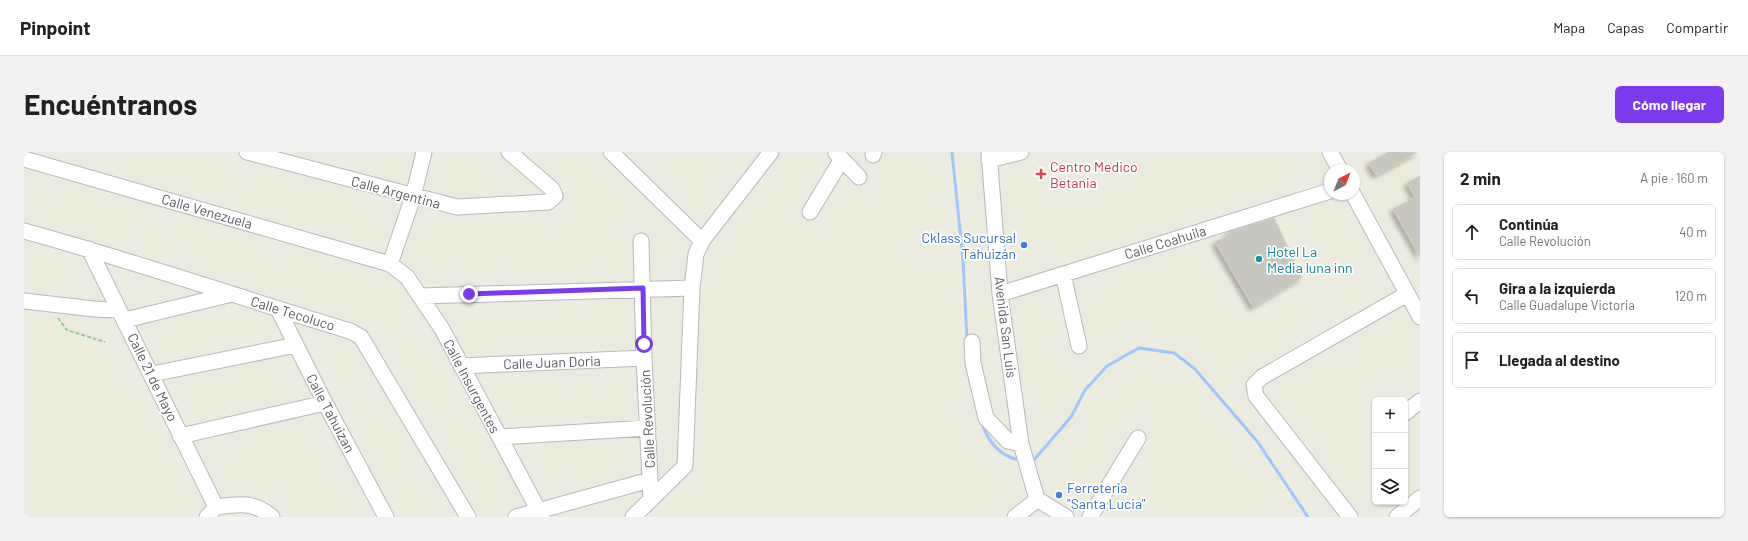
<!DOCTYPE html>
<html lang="es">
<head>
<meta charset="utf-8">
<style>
	body { margin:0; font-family:Barlow,sans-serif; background:#f2f2f2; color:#202124 }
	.controls { position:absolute; right:12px; bottom:12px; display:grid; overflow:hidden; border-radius:6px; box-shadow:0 1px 3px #0004 }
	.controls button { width:36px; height:36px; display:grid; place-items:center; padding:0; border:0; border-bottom:1px solid #e0e0e0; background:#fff; color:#202124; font:20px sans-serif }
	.compass { position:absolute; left:1300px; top:12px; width:36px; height:36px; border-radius:50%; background:#fff; box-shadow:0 1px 3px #0004; rotate:42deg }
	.stop { position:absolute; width:12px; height:12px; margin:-9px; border:3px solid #7c3aed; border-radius:50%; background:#fff }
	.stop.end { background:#7c3aed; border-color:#fff; box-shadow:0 1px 4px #0008 }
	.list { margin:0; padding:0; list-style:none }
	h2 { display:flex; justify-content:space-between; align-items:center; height:52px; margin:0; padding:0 16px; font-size:17px }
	h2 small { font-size:13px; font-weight:400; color:#757577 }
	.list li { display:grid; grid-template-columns:26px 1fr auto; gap:12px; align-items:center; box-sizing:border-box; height:56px; margin:0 8px 8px; padding:0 8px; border:1px solid #e0e0e0; border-radius:6px }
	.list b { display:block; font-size:15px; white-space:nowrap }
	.list p { margin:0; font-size:13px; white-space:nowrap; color:#757577 }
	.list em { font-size:13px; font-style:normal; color:#757577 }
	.icon { flex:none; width:22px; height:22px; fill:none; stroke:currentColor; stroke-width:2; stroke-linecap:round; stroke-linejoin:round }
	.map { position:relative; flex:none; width:1396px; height:365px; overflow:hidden; border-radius:6px }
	header { display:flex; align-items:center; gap:24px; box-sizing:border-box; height:56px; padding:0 20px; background:#fff; border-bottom:1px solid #e0e0e0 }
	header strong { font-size:19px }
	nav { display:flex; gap:22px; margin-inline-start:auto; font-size:14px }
	.intro { display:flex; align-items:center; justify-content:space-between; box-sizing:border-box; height:96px; padding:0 24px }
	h1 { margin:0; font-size:28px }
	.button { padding:10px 18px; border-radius:6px; background:#7c3aed; color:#fff; font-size:14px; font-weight:700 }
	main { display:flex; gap:24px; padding:0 24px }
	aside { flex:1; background:#fff; border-radius:6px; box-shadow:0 1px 3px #0004 }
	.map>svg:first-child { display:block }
</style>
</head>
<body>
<header>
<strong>Pinpoint</strong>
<nav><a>Mapa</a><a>Capas</a><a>Compartir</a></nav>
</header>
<div class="intro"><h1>Encuéntranos</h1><a class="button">Cómo llegar</a></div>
<main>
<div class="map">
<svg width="1396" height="365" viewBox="0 0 1396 365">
	<defs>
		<filter id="shadow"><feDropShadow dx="-3.5" dy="3.5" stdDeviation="2" flood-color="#0004"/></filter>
	</defs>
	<rect width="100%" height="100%" fill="#ecebdf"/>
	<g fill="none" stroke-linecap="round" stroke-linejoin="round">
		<path stroke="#9dc7fe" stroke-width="3" d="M928 0 939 108 943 188
			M958 270C963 289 977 306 997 308
			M1006 309H1009L1047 265 1061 238 1083 214 1115 196 1150 201 1170 216 1233 289 1284 365"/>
	</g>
	<path fill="#c8c7bf" stroke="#d0cdbe" filter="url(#shadow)" d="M1365 0H1394L1352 23 1345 11Z
		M1396 24V105L1369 57 1391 45 1383 31Z
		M1250 66 1278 125 1229 155 1191 90 1205 83 1204 80Z"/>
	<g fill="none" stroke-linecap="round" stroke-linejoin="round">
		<g stroke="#b8b9bf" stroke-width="17">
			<path id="minor" d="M223 0 433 55 524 50 531 44 528 37 485 0
				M587 0 678 89
				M965 0 976 142 997 292 1013 347 1042 365
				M1306 0 1316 18
				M812 1 835 25
				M849 3 850 0
				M0 7 366 112 383 125 418 177 518 365
				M965 8 997 0
				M1329 42 1396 165
				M786 60 818 7
				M0 79C110 109 217 146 326 179L337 185 444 365
				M617 89 620 206 627 348
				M65 97 192 355
				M366 112 389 45 400 0
				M1039 122 1055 194
				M976 142 1306 39
				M397 144 668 136
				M0 149 70 157 93 158
				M254 157 301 251 362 365
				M101 168 208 142
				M948 190 949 211 962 266 984 289 997 292
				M437 214 620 206
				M128 222 272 193
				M1381 261 1396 249
				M156 284 301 251
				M476 285 624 276
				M183 365 192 355C215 352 229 349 248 365
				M492 365 626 328
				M609 365 661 314 668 136 672 102 678 89 747 0
				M991 365 1013 348
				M1066 365 1114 286
				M1326 365 1232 244 1230 233 1238 225 1383 142
				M1373 365 1396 346"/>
		</g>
		<path stroke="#95c5a8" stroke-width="2" stroke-dasharray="4 2" stroke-linecap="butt" d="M34 166 43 178 81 190"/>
		<use href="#minor" stroke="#fff" stroke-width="15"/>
	</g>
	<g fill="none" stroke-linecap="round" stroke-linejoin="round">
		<path stroke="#7c3aed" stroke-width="5" d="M445 142 619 136 620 192"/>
	</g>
	<path fill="#e0444e" stroke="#fff" stroke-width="1.5" d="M1015 16h4v4h4v4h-4v4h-4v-4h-4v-4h4z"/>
	<g fill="#3f7fe0" stroke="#fff" stroke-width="1.5">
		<circle cx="1000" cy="93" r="4"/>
		<circle cx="1035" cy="343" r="4"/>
	</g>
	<circle fill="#0f9aa8" stroke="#fff" stroke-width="1.5" cx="1235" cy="107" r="4"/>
	<g text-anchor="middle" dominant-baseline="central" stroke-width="3.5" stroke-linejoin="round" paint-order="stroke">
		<g font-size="14" fill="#be3a42" stroke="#fff" text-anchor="start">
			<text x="1026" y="14">Centro Medico<tspan x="1026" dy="16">Betania</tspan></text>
		</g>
		<g font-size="14" fill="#585b61" stroke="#fff">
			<text transform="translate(372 40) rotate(15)">Calle Argentina</text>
			<text transform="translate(183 59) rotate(16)">Calle Venezuela</text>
			<text transform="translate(1141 90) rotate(-17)">Calle Coahuila</text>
			<text transform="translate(269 161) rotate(17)">Calle Tecoluco</text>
			<text transform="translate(982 175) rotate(83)">Avenida San Luis</text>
			<text transform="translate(528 210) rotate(-2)">Calle Juan Doria</text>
			<text transform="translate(129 225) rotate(64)">Calle 21 de Mayo</text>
			<text transform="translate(448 234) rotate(62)">Calle Insurgentes</text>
			<text transform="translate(307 261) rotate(62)">Calle Tahuizan</text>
			<text transform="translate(623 267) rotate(-93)">Calle Revolución</text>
		</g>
		<g font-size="14" fill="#366cbe" stroke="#fff" text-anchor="end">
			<text x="992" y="85">Cklass Sucursal<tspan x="992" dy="16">Tahuizán</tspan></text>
			<text x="1043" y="335" text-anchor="start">Ferreteria<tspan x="1043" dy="16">"Santa Lucia"</tspan></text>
		</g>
		<g font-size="14" fill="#0d838f" stroke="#fff" text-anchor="start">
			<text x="1243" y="99">Hotel La<tspan x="1243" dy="16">Media luna inn</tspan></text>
		</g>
	</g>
</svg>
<div class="controls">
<button>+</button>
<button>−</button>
<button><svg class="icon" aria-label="layers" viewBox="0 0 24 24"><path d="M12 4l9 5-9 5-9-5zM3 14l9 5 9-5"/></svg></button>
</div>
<svg class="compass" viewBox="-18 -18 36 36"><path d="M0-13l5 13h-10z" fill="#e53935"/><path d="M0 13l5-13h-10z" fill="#757577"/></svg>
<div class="stop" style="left:620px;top:192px"></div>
<div class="stop end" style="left:445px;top:142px"></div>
</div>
<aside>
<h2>2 min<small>A pie · 160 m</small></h2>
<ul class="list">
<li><svg class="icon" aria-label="ahead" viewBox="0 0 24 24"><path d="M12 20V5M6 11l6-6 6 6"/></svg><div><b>Continúa</b><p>Calle Revolución</p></div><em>40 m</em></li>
<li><svg class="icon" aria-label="left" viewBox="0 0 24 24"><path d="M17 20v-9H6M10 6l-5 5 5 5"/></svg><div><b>Gira a la izquierda</b><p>Calle Guadalupe Victoria</p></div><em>120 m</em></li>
<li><svg class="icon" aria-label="arrive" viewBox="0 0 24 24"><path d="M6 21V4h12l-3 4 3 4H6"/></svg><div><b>Llegada al destino</b></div></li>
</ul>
</aside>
</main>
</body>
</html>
